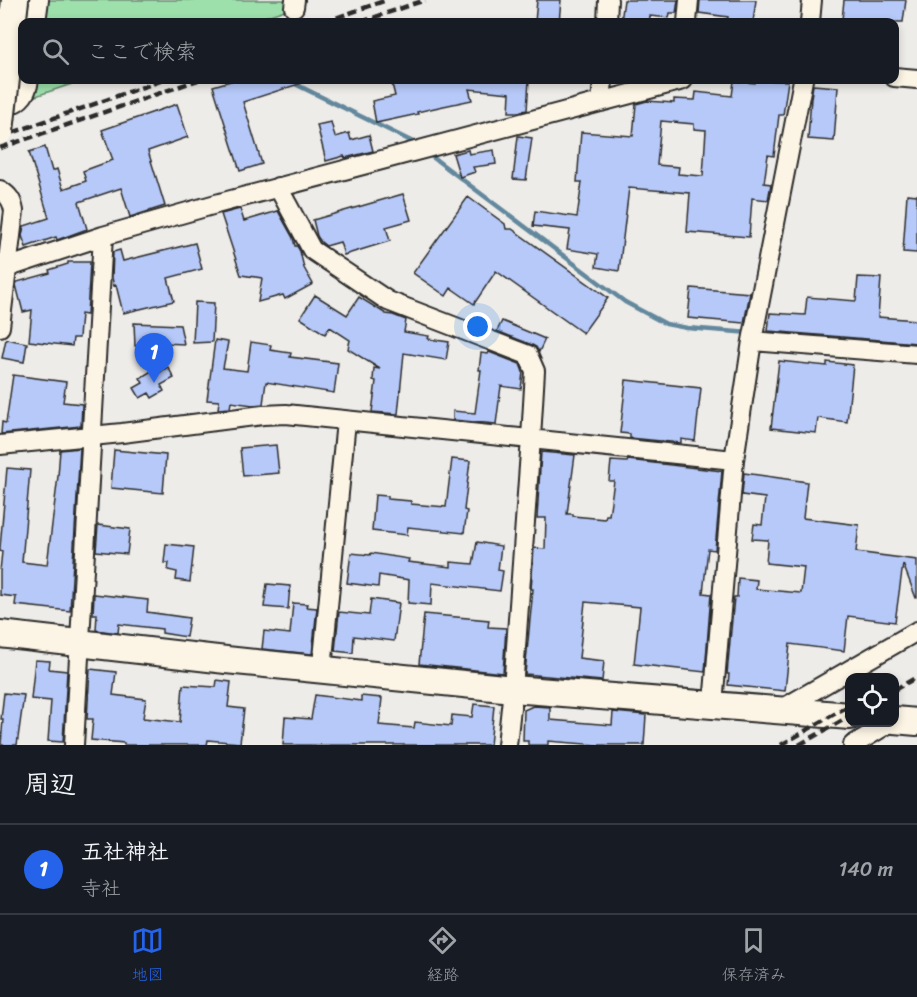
<!DOCTYPE html>
<html lang="ja">
<head>
<meta charset="utf-8">
<style>
	body { margin:0; font-family:Sriracha,"Klee One",sans-serif; background:#242831; color:#f1f3f6 }
	.controls { position:absolute; right:18px; bottom:18px; display:grid; overflow:hidden; border-radius:12px; box-shadow:0 3px 9px #0003 }
	.controls button { width:54px; height:54px; display:grid; place-items:center; padding:0; border:0; border-bottom:2px solid #363941; background:#171b24; color:#f1f3f6; font:30px sans-serif }
	.you { position:absolute; left:478px; top:327px; width:21px; height:21px; margin:-15px; border:4px solid #fff; border-radius:50%; background:#1a73e8; box-shadow:0 0 0 9px #1a73e833 }
	.badge { display:grid; place-items:center; width:39px; height:39px; border-radius:50%; background:#2563eb; color:#fff; font-size:20px; font-weight:700 }
	.pin { position:absolute; translate:-50% -50px; filter:drop-shadow(0 2px 3px #0008) }
	.pin::after { content:''; position:absolute; top:32px; width:21px; height:18px; background:inherit; clip-path:polygon(0 0,100% 0,50% 100%) }
	.list { margin:0; padding:0; list-style:none }
	h2 { display:flex; justify-content:space-between; align-items:center; height:78px; margin:0; padding:0 24px; font-size:26px }
	h2 small { font-size:20px; font-weight:400; color:#9ea1a6 }
	.list li { display:grid; grid-template-columns:39px 1fr auto; gap:18px; align-items:center; box-sizing:border-box; height:90px; padding:0 24px; border-top:2px solid #363941 }
	.list b { display:block; font-size:22px; white-space:nowrap }
	.list p { margin:0; font-size:20px; white-space:nowrap; color:#9ea1a6 }
	.list em { font-size:20px; font-style:normal; color:#9ea1a6 }
	.icon { flex:none; width:33px; height:33px; fill:none; stroke:currentColor; stroke-width:2; stroke-linecap:round; stroke-linejoin:round }
	.map { position:relative; flex:none; width:917px; height:745px; overflow:hidden }
	.search { position:absolute; background:#171b24; box-shadow:0 3px 9px #0003; left:18px; right:18px; top:18px; height:66px; display:flex; align-items:center; gap:15px; box-sizing:border-box; padding:0 21px; border-radius:12px; color:#9ea1a6; font-size:22px }
	.sheet { height:168px; background:#171b24 }
	nav { display:flex; justify-content:space-around; align-items:center; box-sizing:border-box; height:84px; border-top:2px solid #363941; background:#171b24; font-size:16px; color:#9ea1a6 }
	nav a { display:grid; justify-items:center; gap:3px }
	nav .on { color:#2563eb }
	.map>svg:first-child { display:block }
</style>
</head>
<body>
<div class="map">
<svg width="917" height="745" viewBox="0 0 917 745">
	<rect width="100%" height="100%" fill="#eeece9"/>
	<filter id="ink" filterUnits="userSpaceOnUse"><feTurbulence type="fractalNoise" baseFrequency=".0167" numOctaves="2"/><feDisplacementMap in="SourceGraphic" scale="12" xChannelSelector="R" yChannelSelector="G"/><feConvolveMatrix kernelMatrix="1 2 1 2 8 2 1 2 1" color-interpolation-filters="sRGB"/></filter>
	<g filter="url(#ink)">
		<path fill="#9de0ac" stroke="#64866c" stroke-width="1.5" d="M45 0H286L285 10 249 22H42Z
			M35 80H84L33 97Z"/>
		<g fill="none" stroke-linecap="round" stroke-linejoin="round">
			<path stroke="#63889d" stroke-width="4.5" d="M287 80 411 141 416 144
				M427 153 625 302 666 324 687 328 750 333"/>
		</g>
		<path fill="#b6c9f9" stroke="#2b2b2b" stroke-width="1.5" fill-rule="evenodd" d="M537 0H561L559 22H535Z
			M624 0H678L676 13H670L669 18 650 16 649 22H621Z
			M700 0H756L753 22H727L728 17 699 13Z
			M844 0H906L903 22H872L842 20Z
			M234 80H305V82L243 102 262 164 240 171 213 86Z
			M391 80H529L527 110 518 112H509L510 93 469 89 472 100 439 107 417 112 418 114 376 123 372 101 395 96Z
			M755 80 788 81 783 115H779L774 156 768 155 764 183 771 184 768 200 752 198 749 237 687 232 690 193 629 188 619 271 596 267 598 254 567 249 570 230 533 226 535 211 577 217 582 182H577L581 132 633 136 636 104 647 101 674 103V99L695 100 696 92 732 96 734 81 755 83ZM661 121 694 124V129L706 130 703 176 678 174 679 167 657 165Z
			M813 85 838 87 834 141 808 139 811 98Z
			M177 104 188 137 148 151 165 206 130 217 121 188 79 202 87 229 57 240 56 237 26 247 22 236 24 226 49 218 29 152 45 147 52 171 57 169 63 189 86 181 83 171 113 160 102 130Z
			M331 122 335 137 349 133 351 140 369 135 373 151 345 158 344 156 326 161 317 125Z
			M518 136 532 138 526 180 513 179Z
			M468 150 469 154 494 150 496 164 473 167 475 172 460 177 453 154Z
			M403 194 411 220 386 227 390 241 344 255 340 242 326 246 321 242 317 236 313 220Z
			M907 194 917 195V253L903 252Z
			M468 197 505 224 506 229H512L608 298 583 333 496 271 474 304 451 288 446 296 413 273Z
			M240 209 244 221 278 211 293 238 295 246H297L300 251 304 268 313 284 285 299 283 295 258 302 262 278 241 275 221 214Z
			M195 243 202 269 168 278 174 301 123 313 116 285 114 286 112 278 113 252 120 250 123 261Z
			M68 262H90L87 315 81 314 79 338H73L72 346 29 341 32 310 23 312 16 285 17 282 50 273 49 270 68 264Z
			M858 277 881 278 878 317 917 320V343L768 331 770 313 805 315 807 297 856 301Z
			M691 288 750 293 744 323 688 318Z
			M315 295 347 315 359 297 386 314 393 315 406 320 404 332 429 336 428 339 449 342 446 360 404 353 398 414 372 412 376 381 373 380 374 368 380 369 348 349 350 340 330 327 325 334 300 318Z
			M195 302 214 303 212 342 193 343Z
			M502 321 545 339 539 352 536 347 532 345 497 331Z
			M134 323 180 325 184 344 163 343V345L135 346Z
			M6 339 27 343 24 362 2 358Z
			M215 340 228 342 223 368 247 371 251 342 271 345 270 350 291 353 290 357 338 363 334 393 266 382 263 404 253 405 231 402 230 408 218 409 219 401 207 400Z
			M489 352 520 364 523 372 521 389 501 386 496 424 453 420V411L475 413 481 370H479L481 353 488 354Z
			M779 361 827 366V362L853 365 847 422 818 418 816 433 771 428Z
			M168 367 174 378 161 385 164 391 152 398 149 393 140 398 134 388 143 383 140 378 153 370 156 375Z
			M13 375 66 382 63 402 82 404 81 426 1 434 2 422 6 423Z
			M626 380 701 388 695 441 681 439V443L630 438V434L620 433Z
			M276 445 279 473 243 476 240 448Z
			M80 448 70 611 15 605 16 597 0 595V571L2 552 0 551V548L7 468 30 470 22 562 47 565 58 476 60 450Z
			M114 450 166 455 163 493 111 488Z
			M541 452 575 455 567 514H573V516L605 519 606 515H609L614 481H609L611 461 627 462 628 460 722 471 715 550 708 549 703 593 711 594 705 672 634 664 640 607 585 602 579 658 604 661 602 681 525 674 529 630 533 589H531L534 548 545 549 546 518H537Z
			M452 459 470 461 464 510 467 511 464 533 408 527 407 535 372 531 375 495 388 496V499L411 501V504L446 507Z
			M744 473 807 482 803 518 859 525 856 552 917 560V598H916L903 564 895 622 848 616 844 651 790 644 785 691 728 685 729 674H727L734 597H737L738 578 757 580 756 589 801 593 804 567 766 563 768 540 752 539 754 524 762 525 765 498 742 495Z
			M98 525 130 529 127 554 96 551Z
			M477 542 501 546 498 570 503 571 500 591 432 583 431 605 408 603 409 580 379 575 378 587 347 583 351 553 370 555 371 553 409 559 408 562 451 567V562L473 564Z
			M166 544 194 547 190 582 176 580 177 572 168 570 169 563H164Z
			M267 584 290 586 288 609 264 607Z
			M94 594 148 600 147 612 189 618 186 637 162 633V629L119 624 118 633 96 630 97 614H93Z
			M371 599 399 603 394 641 354 636 353 653 335 651 339 612 369 615Z
			M293 603 307 604 306 607 317 608 312 654 262 649 264 631 290 634Z
			M424 614 489 620 488 627 506 628 503 673 419 664Z
			M35 660 50 661 49 669 67 671 63 742 48 741 51 701 31 699Z
			M90 669 116 672 113 695 146 699 143 718 180 722 183 685 216 687 217 680 231 682 228 707 244 709 240 743 208 740 207 745H124V743L91 740 93 719H87Z
			M4 693 24 695 17 745H1L3 719H1Z
			M315 695 361 701V696L382 698 379 725 414 728 415 722 451 726 452 715 472 717 474 704 494 706 490 745H283L285 717 311 719Z
			M533 706 550 707V720L612 725 613 712 646 715 644 745H598L548 741V745H528V741H523L524 710Z"/>
		<g fill="none" stroke-linecap="round" stroke-linejoin="round">
			<g stroke="#2b2b2b" stroke-width="22">
				<path id="street" d="M294 7 295 0
					M36 22 39 0
					M607 22 608 0
					M687 22 689 0
					M810 22 812 0
					M894 77 917 79
					M601 102 603 80
					M0 105C17 107 27 95 29 80
					M278 187 312 250 388 301 528 355 535 371 531 438 513 689 507 745
					M0 190C9 196 12 200 14 211L0 327
					M0 270 103 236 216 204 683 80
					M752 341 917 354
					M0 445 122 433 263 415 286 414 734 460
					M322 669 346 421
					M713 704 734 460 752 341 803 80
					M780 710 917 631
					M74 745 103 236
					M853 745 891 722"/>
			</g>
			<g stroke="#2b2b2b" stroke-width="30">
				<path id="secondary" d="M0 634 226 660 513 689 850 716
					M894 720 917 722"/>
			</g>
			<use href="#street" stroke="#fcf5e5" stroke-width="18"/>
			<use href="#secondary" stroke="#fcf5e5" stroke-width="26"/>
			<path stroke="#2b2b2b" stroke-width="4.5" stroke-dasharray="9 4.5" stroke-linecap="butt" d="M324 22 387 0
				M361 22 425 0
				M0 137 163 80
				M0 148 198 80
				M894 690 917 677
				M781 745 850 705
				M799 745 850 716"/>
			<g stroke="#2b2b2b" stroke-width="30" stroke-linecap="butt">
				<path id="secondary-bridge" d="M0 131 15 0"/>
			</g>
			<use href="#secondary-bridge" stroke="#fcf5e5" stroke-width="26"/>
		</g>
	</g>
</svg>
<div class="controls">
<button><svg class="icon" aria-label="locate" viewBox="0 0 24 24"><circle cx="12" cy="12" r="6"/><path d="M12 2v4M12 18v4M2 12h4M18 12h4"/></svg></button>
</div>
<div class="you"></div>
<div class="pin badge" style="left:154px;top:383px">1</div>
<div class="search"><svg class="icon" aria-label="search" viewBox="0 0 24 24"><circle cx="10" cy="10" r="6"/><path d="M15 15l6 6"/></svg>ここで検索</div>
</div>
<section class="sheet">
<h2>周辺<small></small></h2>
<ul class="list">
<li><span class="badge">1</span><div><b>五社神社</b><p>寺社</p></div><em>140 m</em></li>
</ul>
</section>
<nav>
<a class="on"><svg class="icon" aria-label="map" viewBox="0 0 24 24"><path d="M3 6l6-2 6 2 6-2v14l-6 2-6-2-6 2zM9 4v14M15 6v14"/></svg>地図</a>
<a><svg class="icon" aria-label="directions" viewBox="0 0 24 24"><path d="M12 3l9 9-9 9-9-9zM9 14v-3h6M13 9l2 2-2 2"/></svg>経路</a>
<a><svg class="icon" aria-label="saved" viewBox="0 0 24 24"><path d="M7 4h10v16l-5-4-5 4z"/></svg>保存済み</a>
</nav>
</body>
</html>
